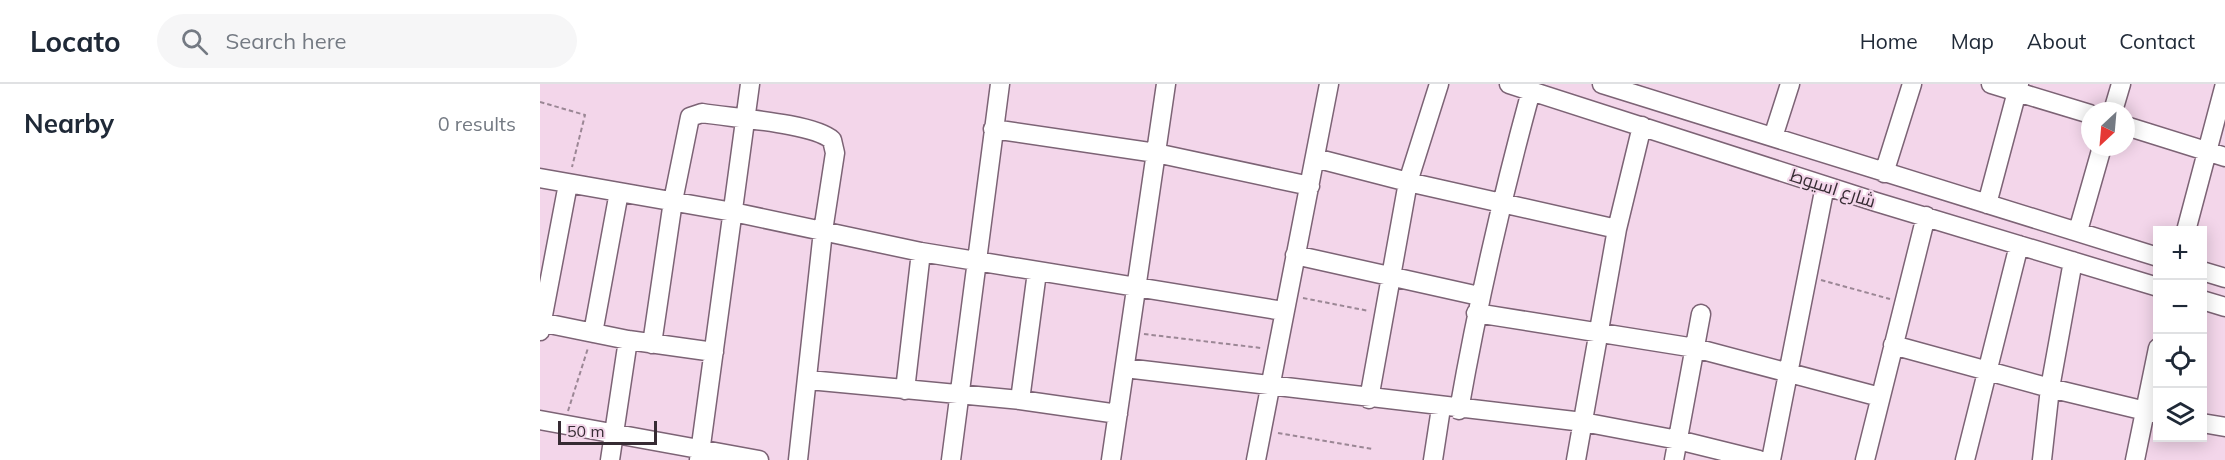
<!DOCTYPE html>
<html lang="en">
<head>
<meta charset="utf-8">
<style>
	body { margin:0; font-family:Mulish,Cairo,sans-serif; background:#f6f6f7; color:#1f2937 }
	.controls { position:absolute; right:18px; bottom:18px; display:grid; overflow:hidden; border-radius:0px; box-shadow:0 3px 15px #0003 }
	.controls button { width:54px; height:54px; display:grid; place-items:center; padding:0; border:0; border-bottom:2px solid #e0e1e3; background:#fff; color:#1f2937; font:30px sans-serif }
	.compass { position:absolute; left:1541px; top:18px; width:54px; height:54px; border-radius:50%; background:#fff; box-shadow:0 3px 15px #0003; rotate:206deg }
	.scale { position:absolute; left:18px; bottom:15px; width:99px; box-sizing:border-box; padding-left:6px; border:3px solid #362b33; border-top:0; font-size:16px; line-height:21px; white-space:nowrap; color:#362b33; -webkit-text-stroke:4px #f3d6ea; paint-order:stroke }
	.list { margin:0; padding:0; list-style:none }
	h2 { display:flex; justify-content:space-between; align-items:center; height:78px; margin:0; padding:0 24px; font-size:26px }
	h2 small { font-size:20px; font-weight:400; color:#747a83 }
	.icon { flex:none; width:33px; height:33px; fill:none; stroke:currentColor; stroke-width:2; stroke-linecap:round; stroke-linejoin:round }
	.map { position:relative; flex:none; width:1685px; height:376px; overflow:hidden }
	header { display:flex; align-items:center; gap:36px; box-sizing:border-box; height:84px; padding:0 30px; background:#fff; border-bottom:2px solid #e0e1e3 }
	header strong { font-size:28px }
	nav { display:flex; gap:33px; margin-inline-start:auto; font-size:21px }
	.search { width:420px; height:54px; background:#f6f6f7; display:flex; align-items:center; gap:15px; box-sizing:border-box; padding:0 21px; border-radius:33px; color:#747a83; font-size:22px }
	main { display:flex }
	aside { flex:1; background:#fff }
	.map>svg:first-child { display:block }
</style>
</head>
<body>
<header>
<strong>Locato</strong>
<div class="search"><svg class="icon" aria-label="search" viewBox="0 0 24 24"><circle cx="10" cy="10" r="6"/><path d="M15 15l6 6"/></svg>Search here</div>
<nav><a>Home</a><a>Map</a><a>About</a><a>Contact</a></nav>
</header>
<main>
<aside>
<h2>Nearby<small>0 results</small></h2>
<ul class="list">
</ul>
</aside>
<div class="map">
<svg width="1685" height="376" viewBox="0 0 1685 376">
	<rect width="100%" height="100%" fill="#f3d6ea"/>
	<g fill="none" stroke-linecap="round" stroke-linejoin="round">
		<g stroke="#7c6375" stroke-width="21">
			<path id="minor" d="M969 0 1336 118 1618 203
				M1062 0 1618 173
				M1451 0 1550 30
				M1573 27 1581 0
				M1586 42 1685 73
				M453 45 616 69 770 102
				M1233 53 1250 0
				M775 74 868 98 1077 145
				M1344 89 1372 0
				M0 94 193 128 381 168 743 227
				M1447 120 1479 0
				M1538 147 1562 63
				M1646 147 1685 0
				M755 171 939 212
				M1662 187 1685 194
				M1662 216 1685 223
				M936 229 1155 264 1340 313
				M0 238 88 256 174 268
				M0 247 28 100
				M53 249 79 108
				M112 260 133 117 150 33 162 29C192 34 273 39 292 56L295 69 283 147 258 376
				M1353 261 1510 304 1618 330
				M585 284 1043 338 1138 356 1219 376
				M269 296 480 316 578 330
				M365 306 381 168
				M829 315 868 98 899 0
				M480 316 497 188
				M919 326C938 218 962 113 991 7
				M0 336 219 376
				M1662 339 1685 343
				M70 376 88 256
				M159 376 210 0
				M411 376 460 0
				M571 376 626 0
				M716 376 789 0
				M893 376 901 324
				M1036 376 1077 145 1102 42
				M1134 376 1161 230
				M1231 376 1285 102
				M1325 376 1386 132
				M1425 376 1479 161
				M1502 376 1510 304 1533 177
				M1595 376 1618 264"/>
		</g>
		<path stroke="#9b8795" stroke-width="2" stroke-dasharray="4.5 3" stroke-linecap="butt" d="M0 18 45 31 32 83
			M1281 196 1350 215
			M763 214 829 227
			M604 250 721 264
			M28 327 48 264
			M738 349 833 365"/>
		<use href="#minor" stroke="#fff" stroke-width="18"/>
	</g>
	<g text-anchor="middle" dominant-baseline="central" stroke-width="4.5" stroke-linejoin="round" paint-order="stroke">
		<g font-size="18" fill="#362b33" stroke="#f3d6ea">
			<text transform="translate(1293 104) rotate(18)">شارع اسيوط</text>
		</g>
	</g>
</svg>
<div class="controls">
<button>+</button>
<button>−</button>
<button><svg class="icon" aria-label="locate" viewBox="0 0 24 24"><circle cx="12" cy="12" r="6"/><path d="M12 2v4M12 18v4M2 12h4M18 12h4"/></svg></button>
<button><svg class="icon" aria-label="layers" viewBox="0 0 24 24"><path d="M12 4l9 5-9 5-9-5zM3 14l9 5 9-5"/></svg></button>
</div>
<svg class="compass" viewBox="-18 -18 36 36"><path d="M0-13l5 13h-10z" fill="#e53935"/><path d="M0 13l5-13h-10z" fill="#747a83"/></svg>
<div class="scale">50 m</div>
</div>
</main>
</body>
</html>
